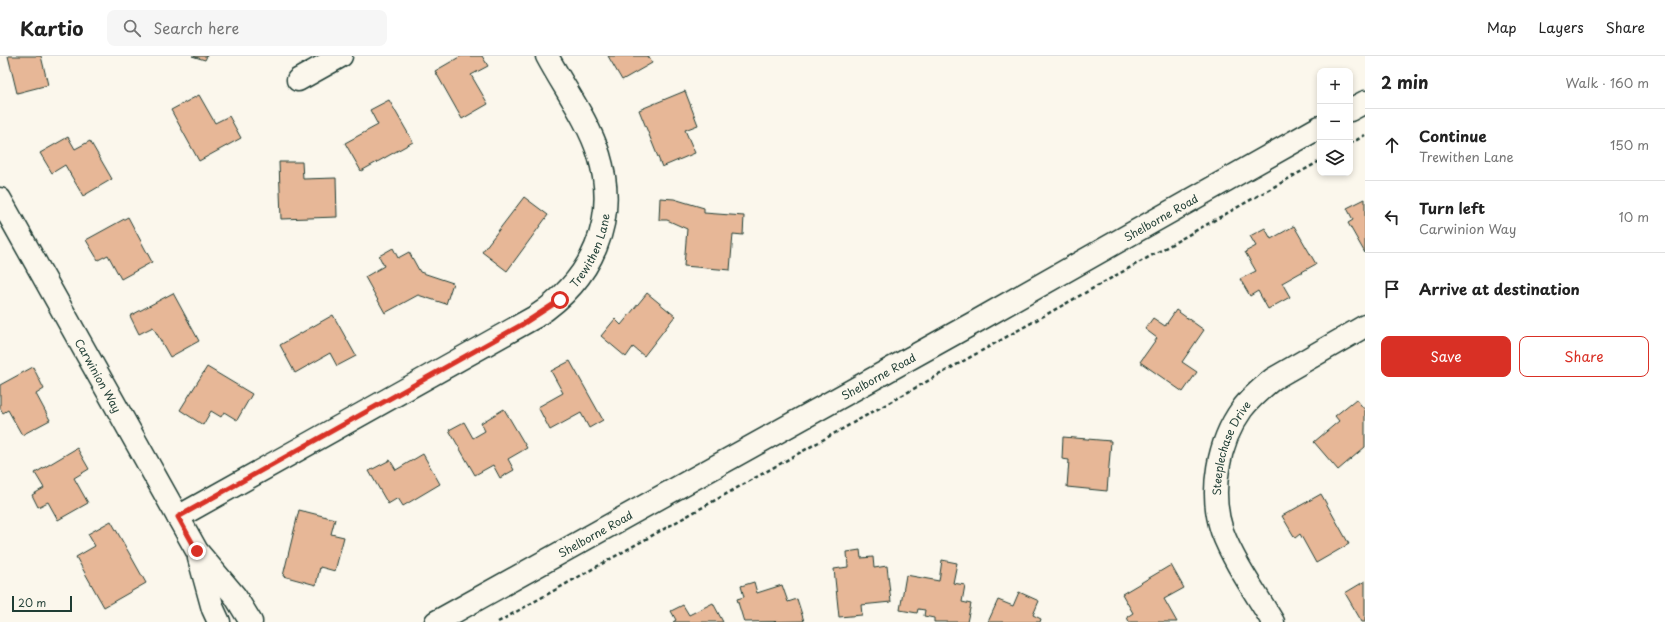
<!DOCTYPE html>
<html lang="en">
<head>
<meta charset="utf-8">
<style>
	body { margin:0; font-family:"Playpen Sans",sans-serif; background:#f6f6f6; color:#222 }
	.controls { position:absolute; right:12px; top:12px; display:grid; overflow:hidden; border-radius:8px; box-shadow:0 2px 6px #0003 }
	.controls button { width:36px; height:36px; display:grid; place-items:center; padding:0; border:0; border-bottom:1px solid #e0e0e0; background:#fff; color:#222; font:20px sans-serif }
	.scale { position:absolute; left:12px; bottom:10px; width:60px; box-sizing:border-box; padding-left:4px; border:2px solid #1f3d34; border-top:0; font-size:11px; line-height:14px; white-space:nowrap; color:#1f3d34; -webkit-text-stroke:3px #fbf7ec; paint-order:stroke }
	.stop { position:absolute; width:12px; height:12px; margin:-9px; border:3px solid #d93025; border-radius:50%; background:#fff }
	.stop.end { background:#d93025; border-color:#fff; box-shadow:0 1px 4px #0008 }
	.list { margin:0; padding:0; list-style:none }
	h2 { display:flex; justify-content:space-between; align-items:center; height:52px; margin:0; padding:0 16px; font-size:17px }
	h2 small { font-size:13px; font-weight:400; color:#767676 }
	.list li { display:grid; grid-template-columns:26px 1fr auto; gap:12px; align-items:center; box-sizing:border-box; height:72px; padding:0 16px; border-top:1px solid #e0e0e0 }
	.list b { display:block; font-size:15px; white-space:nowrap }
	.list p { margin:0; font-size:13px; white-space:nowrap; color:#767676 }
	.list em { font-size:13px; font-style:normal; color:#767676 }
	.actions { display:flex; gap:8px; padding:12px 16px }
	.actions a { flex:1; padding:9px 0; border:1px solid #d93025; border-radius:8px; text-align:center; font-size:14px; color:#d93025 }
	.actions .main { background:#d93025; color:#fff }
	.icon { flex:none; width:22px; height:22px; fill:none; stroke:currentColor; stroke-width:2; stroke-linecap:round; stroke-linejoin:round }
	.map { position:relative; flex:none; width:1365px; height:566px; overflow:hidden }
	header { display:flex; align-items:center; gap:24px; box-sizing:border-box; height:56px; padding:0 20px; background:#fff; border-bottom:1px solid #e0e0e0 }
	header strong { font-size:19px }
	nav { display:flex; gap:22px; margin-inline-start:auto; font-size:14px }
	.search { width:280px; height:36px; background:#f6f6f6; display:flex; align-items:center; gap:10px; box-sizing:border-box; padding:0 14px; border-radius:8px; color:#767676; font-size:15px }
	main { display:flex }
	aside { flex:1; background:#fff }
	.map>svg:first-child { display:block }
</style>
</head>
<body>
<header>
<strong>Kartio</strong>
<div class="search"><svg class="icon" aria-label="search" viewBox="0 0 24 24"><circle cx="10" cy="10" r="6"/><path d="M15 15l6 6"/></svg>Search here</div>
<nav><a>Map</a><a>Layers</a><a>Share</a></nav>
</header>
<main>
<div class="map">
<svg width="1365" height="566" viewBox="0 0 1365 566">
	<rect width="100%" height="100%" fill="#fbf7ec"/>
	<filter id="ink" filterUnits="userSpaceOnUse"><feTurbulence type="fractalNoise" baseFrequency=".025" numOctaves="2"/><feDisplacementMap in="SourceGraphic" scale="8" xChannelSelector="R" yChannelSelector="G"/><feConvolveMatrix kernelMatrix="1 2 1 2 8 2 1 2 1" color-interpolation-filters="sRGB"/></filter>
	<g filter="url(#ink)">
		<path fill="#e7b797" stroke="#1f3d34" d="M8 0H41L48 29 17 37Z
			M192 0H207L205 4Z
			M461 0H482L488 10 471 19 488 48 462 63 435 15Z
			M608 0H648L652 7 622 24Z
			M685 35 698 69 685 74 695 97 662 111 639 54Z
			M199 39 215 67 229 60 241 82 199 105 171 54Z
			M389 44 413 86 361 115 345 87 378 69 370 54Z
			M68 81 75 93 90 85 112 123 83 140 65 109 52 117 40 97Z
			M279 106H302L303 123 336 122 337 161 281 163Z
			M524 141 548 159 507 215 482 196Z
			M660 142 674 143 704 152V157L744 160 743 179 733 178 730 214 684 210 687 173 667 164H659Z
			M1365 143V197L1348 167 1353 164 1347 152Z
			M128 161 152 206 121 223 108 199 98 204 86 184Z
			M1294 170 1316 208 1282 227 1290 241 1268 253 1258 235 1250 240 1240 223 1256 215 1245 196 1256 190 1250 180 1265 172 1271 183Z
			M393 192 398 202 409 196 420 216 453 227 446 248 418 239 385 257 365 221 384 210 379 200Z
			M173 237 199 285 170 301 153 271 139 278 130 260Z
			M647 237 675 260 644 300 633 291 626 301 601 280 615 263 621 269Z
			M1176 254 1204 274 1182 306 1197 316 1183 336 1140 306 1157 282 1145 273 1153 262 1165 270Z
			M333 259 356 300 337 310 330 297 295 317 280 289Z
			M570 305 603 364 589 372 581 357 550 374 538 351 563 337 551 315Z
			M33 311 44 333 36 338 50 364 22 379 8 354 3 357 0 352V329Z
			M207 311 252 338 237 364 224 356 221 361 211 355 203 369 180 354Z
			M1356 343 1365 354V391L1338 414 1314 386 1339 365 1335 360Z
			M504 353 527 392 508 403 514 414 500 422 493 409 475 419 449 374 464 366 473 382 485 375 481 367Z
			M1063 381 1111 385 1107 435 1067 431 1069 404 1062 403Z
			M77 392 89 413 74 422 88 447 58 464 48 446 38 451 32 439 44 432 35 417Z
			M423 398 440 428 403 450 398 442 388 448 369 415 390 404 396 414Z
			M1321 438 1349 488 1316 507 1300 478 1295 482 1282 460Z
			M299 454 335 463 331 478 344 481 335 515 320 511 316 529 283 520Z
			M111 465 146 527 104 551 76 501 95 490 88 478Z
			M860 494 861 502 873 501 874 512 887 510 891 546 861 549 862 559 839 561 834 513 848 511 847 496Z
			M942 504 957 507 953 527 965 529 962 546 971 548 967 566H934V562L924 560 925 554 918 553 917 557 900 554 906 519 939 525Z
			M1171 509 1184 532 1164 543 1177 566H1129L1127 561 1133 557 1122 538Z
			M1365 525V566H1362L1345 537Z
			M754 526 757 537 782 529 788 546 797 543 804 565 744 566 737 543 744 541 741 530Z
			M1019 536 1039 545 1033 559 1041 563 1040 566H988L998 544 1013 550Z
			M713 547 723 566H673L676 564 671 555 683 549 689 559Z"/>
		<g fill="none" stroke-linecap="round" stroke-linejoin="round">
			<g stroke="#1f3d34" stroke-width="25">
				<g id="street">
					<path d="M298 24 341 0"/>
					<path id="s1" d="M0 143 197 495 235 540 251 566"/>
					<path id="s2" d="M178 461 535 261C592 224 619 165 599 99 588 64 564 32 547 0"/>
					<path d="M199 502 213 553 219 566"/>
					<path id="s3" d="M1273 566C1257 539 1233 505 1222 475 1209 436 1218 386 1242 353 1251 341 1262 332 1273 323L1365 270"/>
				</g>
			</g>
			<g stroke="#1f3d34" stroke-width="25">
				<g id="secondary">
					<path d="M1350 54 1365 46"/>
					<path id="s4" d="M436 566 977 265 1320 71"/>
				</g>
			</g>
			<path stroke="#1f3d34" stroke-width="2.5" stroke-dasharray="4 3" stroke-linecap="butt" d="M1350 88 1365 79
				M498 566 1320 105"/>
			<use href="#street" stroke="#fbf7ec" stroke-width="22"/>
			<use href="#secondary" stroke="#fbf7ec" stroke-width="22"/>
		</g>
	</g>
	<g fill="none" stroke-linecap="round" stroke-linejoin="round" filter="url(#ink)">
		<path stroke="#d93025" stroke-width="5" d="M197 495 178 461 523 268 560 244"/>
	</g>
	<g text-anchor="middle" dominant-baseline="central" stroke-width="3.5" stroke-linejoin="round" paint-order="stroke">
		<g font-size="11" fill="#1f3d34" stroke="#fbf7ec">
			<text stroke="none"><textPath href="#s4" startOffset="830">Shelborne Road</textPath></text>
			<text stroke="none"><textPath href="#s2" startOffset="498">Trewithen Lane</textPath></text>
			<text stroke="none"><textPath href="#s1" startOffset="202">Carwinion Way</textPath></text>
			<text stroke="none"><textPath href="#s4" startOffset="506">Shelborne Road</textPath></text>
			<text stroke="none"><textPath href="#s3" startOffset="191">Steeplechase Drive</textPath></text>
			<text stroke="none"><textPath href="#s4" startOffset="182">Shelborne Road</textPath></text>
		</g>
	</g>
</svg>
<div class="controls">
<button>+</button>
<button>−</button>
<button><svg class="icon" aria-label="layers" viewBox="0 0 24 24"><path d="M12 4l9 5-9 5-9-5zM3 14l9 5 9-5"/></svg></button>
</div>
<div class="scale">20 m</div>
<div class="stop" style="left:560px;top:244px"></div>
<div class="stop end" style="left:197px;top:495px"></div>
</div>
<aside>
<h2>2 min<small>Walk · 160 m</small></h2>
<ul class="list">
<li><svg class="icon" aria-label="ahead" viewBox="0 0 24 24"><path d="M12 20V5M6 11l6-6 6 6"/></svg><div><b>Continue</b><p>Trewithen Lane</p></div><em>150 m</em></li>
<li><svg class="icon" aria-label="left" viewBox="0 0 24 24"><path d="M17 20v-9H6M10 6l-5 5 5 5"/></svg><div><b>Turn left</b><p>Carwinion Way</p></div><em>10 m</em></li>
<li><svg class="icon" aria-label="arrive" viewBox="0 0 24 24"><path d="M6 21V4h12l-3 4 3 4H6"/></svg><div><b>Arrive at destination</b></div></li>
</ul>
<div class="actions"><a class="main">Save</a><a>Share</a></div>
</aside>
</main>
</body>
</html>
